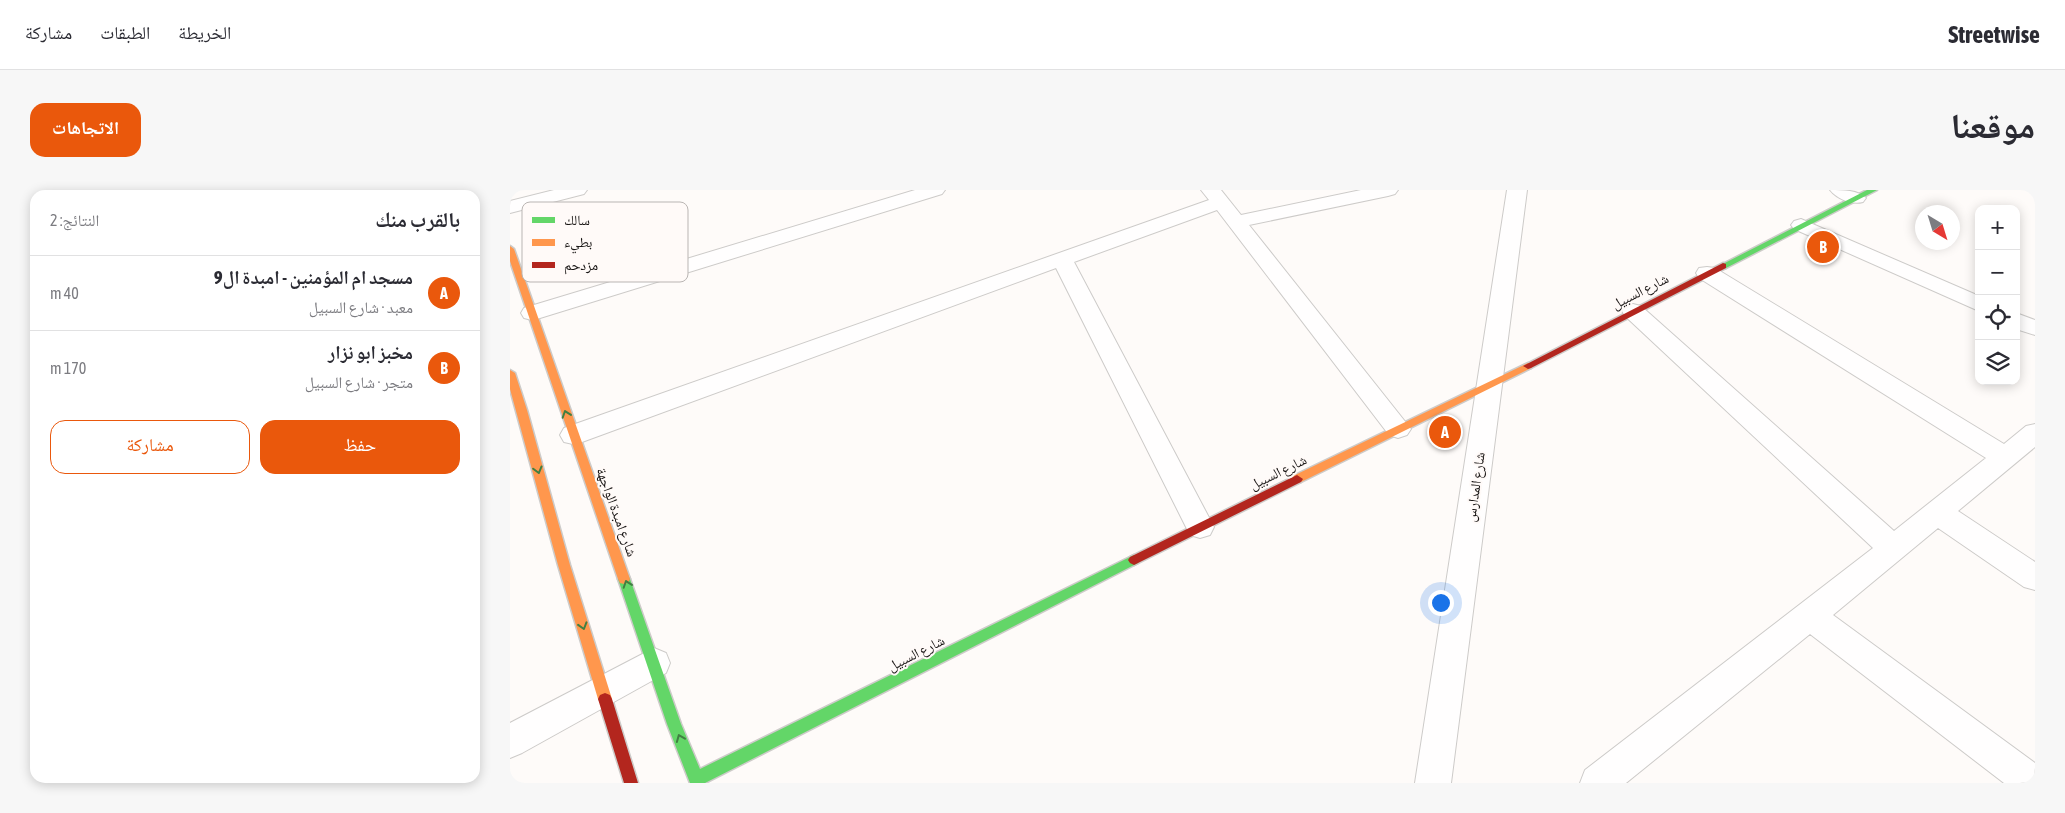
<!DOCTYPE html>
<html lang="ar">
<head>
<meta charset="utf-8">
<style>
	body { margin:0; font-family:"Asap Condensed","Noto Naskh Arabic",sans-serif; background:#f7f7f7; color:#2b2b33; direction:rtl }
	.controls { position:absolute; right:15px; top:15px; display:grid; overflow:hidden; border-radius:10px; box-shadow:0 2px 12px #0003 }
	.controls button { width:45px; height:45px; display:grid; place-items:center; padding:0; border:0; border-bottom:1px solid #e1e1e2; background:#fff; color:#2b2b33; font:25px sans-serif }
	.compass { position:absolute; left:1405px; top:15px; width:45px; height:45px; border-radius:50%; background:#fff; box-shadow:0 2px 12px #0003; rotate:142deg }
	.you { position:absolute; left:930px; top:412px; width:18px; height:18px; margin:-12px; border:4px solid #fff; border-radius:50%; background:#1a73e8; box-shadow:0 0 0 8px #1a73e833 }
	.badge { display:grid; place-items:center; width:32px; height:32px; border-radius:50%; background:#ea580c; color:#fff; font-size:16px; font-weight:700 }
	.pin { position:absolute; translate:-50% -50%; border:2px solid #fff; box-shadow:0 1px 5px #0006 }
	.list { margin:0; padding:0; list-style:none }
	h2 { display:flex; justify-content:space-between; align-items:center; height:65px; margin:0; padding:0 20px; font-size:21px }
	h2 small { font-size:16px; font-weight:400; color:#7c7c81 }
	.list li { display:grid; grid-template-columns:32px 1fr auto; gap:15px; align-items:center; box-sizing:border-box; height:75px; padding:0 20px; border-top:1px solid #e1e1e2 }
	.list b { display:block; font-size:19px; white-space:nowrap }
	.list p { margin:0; font-size:16px; white-space:nowrap; color:#7c7c81 }
	.list em { font-size:16px; font-style:normal; color:#7c7c81 }
	.actions { display:flex; gap:10px; padding:15px 20px }
	.actions a { flex:1; padding:11px 0; border:1px solid #ea580c; border-radius:15px; text-align:center; font-size:18px; color:#ea580c }
	.actions .main { background:#ea580c; color:#fff }
	.icon { flex:none; width:28px; height:28px; fill:none; stroke:currentColor; stroke-width:2; stroke-linecap:round; stroke-linejoin:round }
	.map { position:relative; flex:none; width:1525px; height:593px; overflow:hidden; direction:ltr; border-radius:15px }
	header { display:flex; align-items:center; gap:30px; box-sizing:border-box; height:70px; padding:0 25px; background:#fff; border-bottom:1px solid #e1e1e2 }
	header strong { font-size:24px }
	nav { display:flex; gap:28px; margin-inline-start:auto; font-size:18px }
	.intro { display:flex; align-items:center; justify-content:space-between; box-sizing:border-box; height:120px; padding:0 30px }
	h1 { margin:0; font-size:35px }
	.button { padding:12px 22px; border-radius:15px; background:#ea580c; color:#fff; font-size:18px; font-weight:700 }
	main { display:flex; gap:30px; padding:0 30px }
	aside { flex:1; background:#fff; border-radius:15px; box-shadow:0 2px 12px #0003 }
	.map>svg:first-child { display:block }
</style>
</head>
<body>
<header>
<strong>Streetwise</strong>
<nav><a>الخريطة</a><a>الطبقات</a><a>مشاركة</a></nav>
</header>
<div class="intro"><h1>موقعنا</h1><a class="button">الاتجاهات</a></div>
<main>
<div class="map">
<svg width="1525" height="593" viewBox="0 0 1525 593">
	<rect width="100%" height="100%" fill="#fefbf9"/>
	<g fill="none" stroke-linecap="round" stroke-linejoin="round">
		<g stroke="#cdcbc9" stroke-width="2">
			<path id="street" d="M44 0H77L74 4 0 23V11Z
				M405 0H435L432 4 30 128 22 130 14 128 11 123 14 118Z
				M691 0H711L731 25 851 0H888L885 4 878 6 739 35 901 239 897 245 888 248 879 245 707 20 564 72 704 337 700 345 690 348 680 345 546 78 72 252 63 254 54 252 50 245 54 238 699 10Z
				M997 0H1017L941 593H905Z
				M1320 0C1333 0 1348 0 1356 8L1353 12C1342 15 1327 9 1320 0Z
				M1291 29 1469 106V121L1284 39 1281 35 1284 31Z
				M1197 77 1205 78 1494 254 1516 236 1525 234V257L1448 321 1525 372V400L1514 397 1428 338 1323 425 1525 573V593H1494L1300 444 1116 593H1070L1075 580 1363 358 1115 126 1112 121 1115 116 1123 114 1131 116 1384 341 1476 268 1189 88 1186 83 1189 78Z
				M1506 123 1525 130V145L1506 139Z
				M144 458 156 463 160 473 156 483 12 563 0 568V533Z"/>
		</g>
		<g stroke="#cdcbc9" stroke-width="3">
			<path id="fast" d="M1357 0H1367L1216 78H1210L1209 76Z
				M624 365 628 367 630 370 628 373 195 593H180L157 534 108 389 110 385 114 384 118 385 120 389 171 534 190 579Z"/>
		</g>
		<g stroke="#cdcbc9" stroke-width="3">
			<path id="slow" d="M0 56 4 59 120 389 118 393 114 394 110 393 108 389 0 71Z
				M1018 173 1023 176 1021 178 791 292 787 293 781 289 783 286Z
				M0 180 5 183 17 220 60 375 102 509 100 513 95 515 90 513 88 509 48 375 0 199Z"/>
		</g>
		<g stroke="#cdcbc9" stroke-width="3">
			<path id="jam" d="M1213 73 1216 74V78L1021 178 1018 179 1013 176Z
				M787 285 793 289 791 292 628 373 624 375 620 373 618 370 620 367Z
				M95 503 100 505 102 509 128 593H114L88 509 90 505Z"/>
		</g>
		<use href="#street" fill="#fffefe" fill-rule="evenodd"/>
		<use href="#fast" fill="#63d668" fill-rule="evenodd"/>
		<use href="#slow" fill="#ff974d" fill-rule="evenodd"/>
		<use href="#jam" fill="#b3261e" fill-rule="evenodd"/>
	</g>
	<defs><path id="oneway-chevron" d="M-2-3.5L2.5 0L-2 3.5" fill="none" stroke-width="1.6" stroke-linecap="round" stroke-linejoin="round" transform="scale(1.25)"/></defs>
	<g stroke="#417f42">
		<use href="#oneway-chevron" transform="translate(56 224) rotate(-109)"/>
		<use href="#oneway-chevron" transform="translate(28 280) rotate(75)"/>
		<use href="#oneway-chevron" transform="translate(117 394) rotate(-109)"/>
		<use href="#oneway-chevron" transform="translate(73 436) rotate(73)"/>
		<use href="#oneway-chevron" transform="translate(170 548) rotate(-112)"/>
	</g>
	<g text-anchor="middle" dominant-baseline="central" stroke-width="4" stroke-linejoin="round" paint-order="stroke">
		<g font-size="14" fill="#171413" stroke="#fffaf8">
			<text transform="translate(1130 101) rotate(-27)">شارع السبيل</text>
			<text transform="translate(768 282) rotate(-26)">شارع السبيل</text>
			<text transform="translate(965 297) rotate(-82)">شارع المدارس</text>
			<text transform="translate(107 322) rotate(70)">شارع امبدة الواجهة</text>
			<text transform="translate(406 463) rotate(-27)">شارع السبيل</text>
		</g>
	</g>
	<rect x="12" y="12" width="166" height="80" rx="8" fill="#fffaf8" stroke="#b9b5b3" stroke-width="1"/>
	<rect x="22" y="27" width="23" height="6" fill="#63d668"/>
	<rect x="22" y="49" width="23" height="7" fill="#ff974d"/>
	<rect x="22" y="72" width="23" height="6" fill="#b3261e"/>
	<g font-size="14" fill="#171413">
		<text x="54" y="35">سالك</text>
		<text x="54" y="57">بطيء</text>
		<text x="54" y="80">مزدحم</text>
	</g>
</svg>
<div class="controls">
<button>+</button>
<button>−</button>
<button><svg class="icon" aria-label="locate" viewBox="0 0 24 24"><circle cx="12" cy="12" r="6"/><path d="M12 2v4M12 18v4M2 12h4M18 12h4"/></svg></button>
<button><svg class="icon" aria-label="layers" viewBox="0 0 24 24"><path d="M12 4l9 5-9 5-9-5zM3 14l9 5 9-5"/></svg></button>
</div>
<svg class="compass" viewBox="-18 -18 36 36"><path d="M0-13l5 13h-10z" fill="#e53935"/><path d="M0 13l5-13h-10z" fill="#7c7c81"/></svg>
<div class="you"></div>
<div class="pin badge" style="left:935px;top:242px">A</div>
<div class="pin badge" style="left:1313px;top:57px">B</div>
</div>
<aside>
<h2>بالقرب منك<small>النتائج: 2</small></h2>
<ul class="list">
<li><span class="badge">A</span><div><b>مسجد ام المؤمنين - امبدة ال9</b><p>معبد · شارع السبيل</p></div><em>40 m</em></li>
<li><span class="badge">B</span><div><b>مخبز ابو نزار</b><p>متجر · شارع السبيل</p></div><em>170 m</em></li>
</ul>
<div class="actions"><a class="main">حفظ</a><a>مشاركة</a></div>
</aside>
</main>
</body>
</html>
